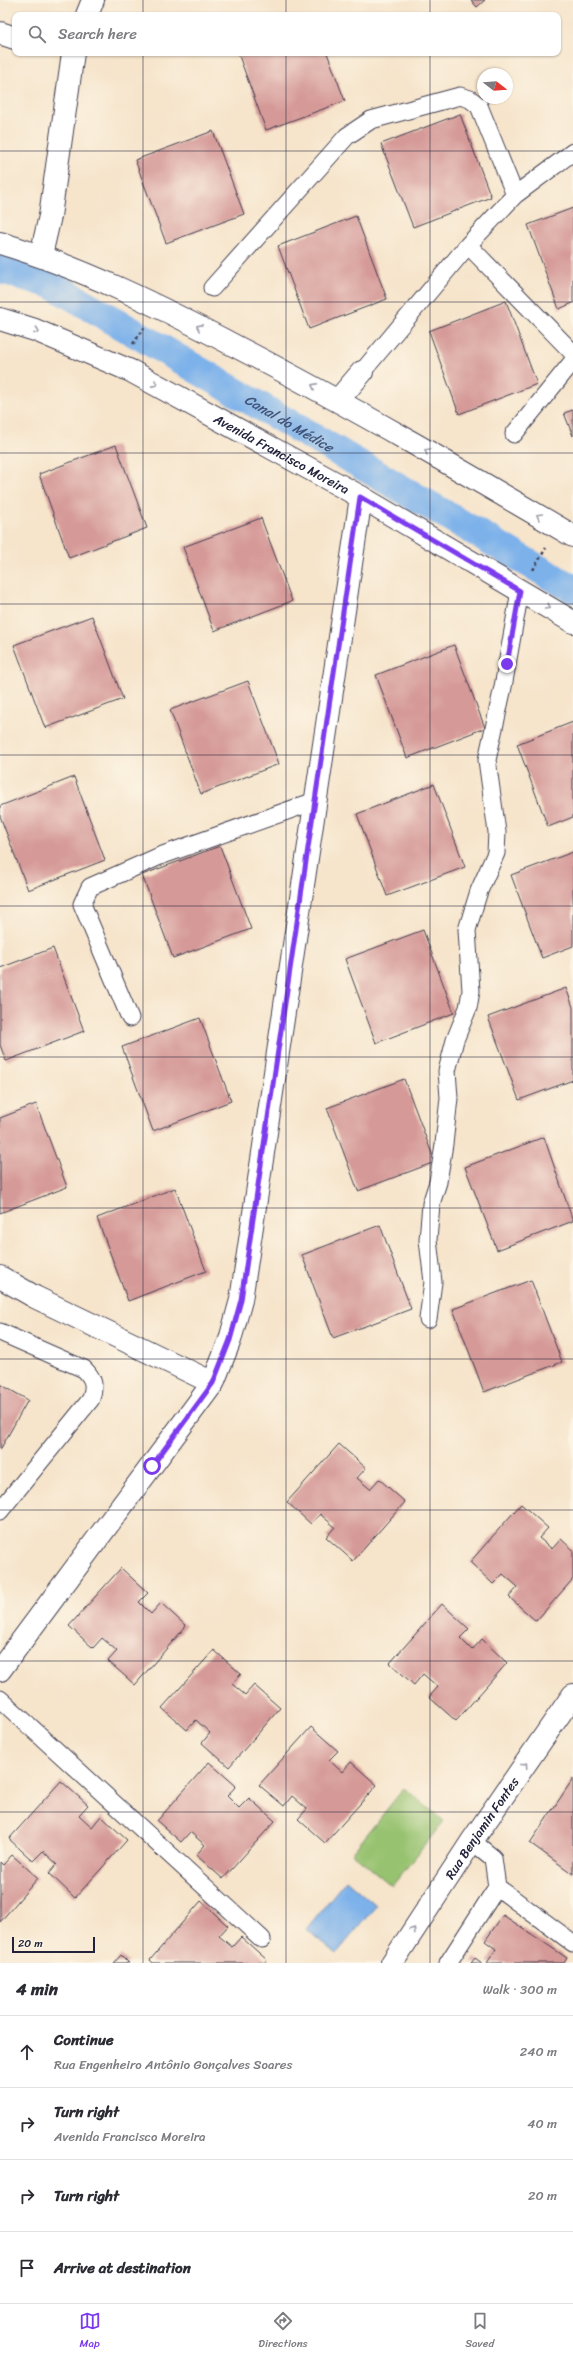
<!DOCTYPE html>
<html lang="en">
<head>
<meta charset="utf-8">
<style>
	body { margin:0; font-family:Sriracha,sans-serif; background:#f2f2f3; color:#2b2b33 }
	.compass { position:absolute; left:477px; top:68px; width:36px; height:36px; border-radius:50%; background:#fff; box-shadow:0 1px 3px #0004; rotate:107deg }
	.scale { position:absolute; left:12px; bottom:10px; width:83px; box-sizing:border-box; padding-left:4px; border:2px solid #22223b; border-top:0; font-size:11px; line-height:14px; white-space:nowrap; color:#22223b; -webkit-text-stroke:3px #fcf5e5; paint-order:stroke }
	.stop { position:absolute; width:12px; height:12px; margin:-9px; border:3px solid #7c3aed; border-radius:50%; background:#fff }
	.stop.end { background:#7c3aed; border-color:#fff; box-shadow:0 1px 4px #0008 }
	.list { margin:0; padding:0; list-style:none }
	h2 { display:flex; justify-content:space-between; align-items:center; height:52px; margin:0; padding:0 16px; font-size:17px }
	h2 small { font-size:13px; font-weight:400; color:#7c7c81 }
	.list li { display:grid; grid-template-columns:26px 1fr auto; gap:12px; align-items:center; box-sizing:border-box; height:72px; padding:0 16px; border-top:1px solid #e1e1e2 }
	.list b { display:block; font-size:15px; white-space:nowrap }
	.list p { margin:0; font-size:13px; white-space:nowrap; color:#7c7c81 }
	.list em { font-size:13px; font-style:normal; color:#7c7c81 }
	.icon { flex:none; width:22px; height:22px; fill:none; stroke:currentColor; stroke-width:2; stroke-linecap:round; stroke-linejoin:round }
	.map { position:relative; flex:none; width:573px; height:1963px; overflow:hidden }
	.search { position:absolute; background:#fff; box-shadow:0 1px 3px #0004; left:12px; right:12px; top:12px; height:44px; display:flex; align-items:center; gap:10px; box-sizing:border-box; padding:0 14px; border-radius:8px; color:#7c7c81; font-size:15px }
	.sheet { height:340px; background:#fff }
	nav { display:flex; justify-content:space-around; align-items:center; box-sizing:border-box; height:56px; border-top:1px solid #e1e1e2; background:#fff; font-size:11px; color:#7c7c81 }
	nav a { display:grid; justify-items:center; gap:2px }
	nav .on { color:#7c3aed }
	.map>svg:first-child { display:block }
</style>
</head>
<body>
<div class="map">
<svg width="573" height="1963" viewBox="0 0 573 1963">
	<rect width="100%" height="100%" fill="#fcf5e5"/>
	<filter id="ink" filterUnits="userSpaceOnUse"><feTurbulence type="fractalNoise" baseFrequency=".025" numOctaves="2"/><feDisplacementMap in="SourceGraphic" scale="8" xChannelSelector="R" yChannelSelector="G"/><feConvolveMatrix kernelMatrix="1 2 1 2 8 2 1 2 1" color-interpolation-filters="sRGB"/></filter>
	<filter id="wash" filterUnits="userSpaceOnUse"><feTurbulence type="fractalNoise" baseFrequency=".012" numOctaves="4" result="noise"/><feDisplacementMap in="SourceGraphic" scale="16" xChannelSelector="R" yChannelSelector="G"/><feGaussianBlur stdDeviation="0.9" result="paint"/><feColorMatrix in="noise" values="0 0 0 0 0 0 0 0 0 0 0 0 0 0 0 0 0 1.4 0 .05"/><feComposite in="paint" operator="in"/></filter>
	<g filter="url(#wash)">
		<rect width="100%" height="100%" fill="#f6e4cb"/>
		<path fill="#97c270" stroke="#5c7256" d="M404 1788 444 1821 392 1886 352 1853Z"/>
		<path fill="#7cb1ea" stroke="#4f6a92" d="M346 1880 376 1906 336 1954 306 1929Z"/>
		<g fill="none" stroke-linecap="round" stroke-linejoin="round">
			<path stroke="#7cb1ea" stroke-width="29" id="s1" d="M0 269 51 284 573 589"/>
		</g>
		<g id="blocks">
			<path fill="#d59a98" d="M471 0H485L477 7Z
				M238 53H327L345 101 266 130Z
				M460 114 491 197 413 227 381 144Z
				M213 131 244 214 166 243 135 160Z
				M573 208V303L559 309 528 225Z
				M356 216 387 299 309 329 278 246Z
				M506 301 537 384 459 414 429 331Z
				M573 410V436L564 413Z
				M116 445 147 528 69 558 39 474Z
				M261 518 292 601 214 631 183 547Z
				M92 616 123 699 45 728 14 645Z
				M454 645 485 728 407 758 376 675Z
				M248 681 279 764 201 794 170 710Z
				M573 722V817L548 827 517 744Z
				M74 777 105 860 28 890 0 816V806Z
				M434 784 465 867 387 896 357 814Z
				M220 846 251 929 173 958 142 875Z
				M573 852V946L542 958 511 875Z
				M423 930 454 1013 376 1043 345 959Z
				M53 948 84 1031 6 1061 0 1045V968Z
				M566 988 573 1007V1080L519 1100 488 1017Z
				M200 1018 231 1101 153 1131 122 1047Z
				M404 1079 435 1162 358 1191 327 1108Z
				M36 1104 67 1187 0 1213V1118Z
				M544 1137 573 1221 497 1250 465 1167Z
				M175 1188 206 1271 128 1301 97 1218Z
				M380 1225 411 1309 333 1338 302 1255Z
				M531 1280 562 1362 484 1392 453 1309Z
				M0 1384 28 1400 0 1450Z
				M339 1444 366 1468 357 1478 370 1489 379 1479 405 1502 353 1561 326 1537 335 1527 320 1514 311 1524 287 1502Z
				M521 1504 548 1528 539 1538 552 1549 561 1539 573 1550V1579L536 1621 509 1597 518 1587 503 1574 493 1584 470 1562Z
				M121 1568 148 1593 139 1602 151 1614 161 1603 186 1626 135 1685 108 1661 117 1651 102 1638 93 1648 69 1626Z
				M442 1604 469 1629 460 1638 472 1650 482 1639 507 1663 456 1721 429 1697 438 1687 423 1674 414 1685 390 1663Z
				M214 1650 241 1674 232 1684 245 1695 254 1685 280 1708 229 1767 202 1743 210 1733 196 1720 187 1730 162 1708Z
				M311 1727 338 1751 329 1760 342 1772 351 1762 377 1785 325 1843 298 1819 307 1809 292 1796 284 1806 259 1785Z
				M209 1762 236 1786 227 1796 239 1808 249 1798 275 1821 223 1879 196 1855 205 1845 190 1832 181 1842 157 1821Z
				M573 1779V1874L530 1843Z
				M61 1781 88 1805 79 1815 92 1827 101 1816 127 1840 75 1898 49 1873 57 1864 43 1851 33 1861 9 1839Z
				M12 1855 38 1878 0 1922V1862L3 1865Z
				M201 1901 228 1926 219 1936 232 1947 241 1937 267 1960 265 1963H153L150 1960Z
				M503 1915 567 1958 564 1963H487L496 1949 485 1941Z
				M121 1955 129 1963H114Z
				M475 1958 482 1963H471Z"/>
		</g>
	</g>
	<g filter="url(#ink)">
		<use href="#blocks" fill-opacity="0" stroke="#423f51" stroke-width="1"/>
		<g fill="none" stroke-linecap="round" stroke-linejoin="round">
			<g stroke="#423f51" stroke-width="19">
				<path id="service" d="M468 245 573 353
					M212 288 347 136 371 120 460 96 470 99 479 106 515 195
					M362 372 468 245 515 195 573 152
					M514 434 573 361
					M130 1018 82 904 90 887 160 856 315 801
					M428 1319 433 1282 428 1240 431 1204 438 1182 444 1144 449 1098 447 1071 455 1040 468 1008 471 991 467 930 479 891 496 853 497 832 487 760 503 687 520 591
					M0 1332 84 1369C94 1379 95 1385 91 1399L0 1511
					M0 1699 262 1939
					M472 1841 493 1858 497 1887
					M448 1963 497 1887 573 1943"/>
			</g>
			<g stroke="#423f51" stroke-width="24">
				<g id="minor">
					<path d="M87 15 93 0"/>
					<path d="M0 33 15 38"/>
					<path d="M41 255 50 216 73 53"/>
					<path d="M339 399 362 372"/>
					<path d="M0 1277 35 1297 213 1383"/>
					<path id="s2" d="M392 1963 472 1841 573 1695"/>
				</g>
			</g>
			<g stroke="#423f51" stroke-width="24">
				<g id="tertiary">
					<path d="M0 243C83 268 161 307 237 347 351 406 462 471 573 536"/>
					<path id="s3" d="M0 319 35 330 131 371 361 497 573 622"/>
					<path d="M0 1670 213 1383 230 1340 241 1300 361 497"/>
				</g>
			</g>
			<path stroke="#423f51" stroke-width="2.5" stroke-dasharray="3 3" stroke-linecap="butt" d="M133 344 144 328
				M533 570 546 548"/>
			<use href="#service" stroke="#fff" stroke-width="17"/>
			<use href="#minor" stroke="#fff" stroke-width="22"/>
			<use href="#tertiary" stroke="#fff" stroke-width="22"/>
		</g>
		<defs><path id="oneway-chevron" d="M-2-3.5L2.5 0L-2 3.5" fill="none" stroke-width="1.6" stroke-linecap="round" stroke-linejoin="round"/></defs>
		<g stroke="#9c9ca7">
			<use href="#oneway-chevron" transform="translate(199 327) rotate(-153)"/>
			<use href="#oneway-chevron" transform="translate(37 331) rotate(21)"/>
			<use href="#oneway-chevron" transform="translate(155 384) rotate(29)"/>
			<use href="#oneway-chevron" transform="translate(314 386) rotate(-153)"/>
			<use href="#oneway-chevron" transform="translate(427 451) rotate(-150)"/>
			<use href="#oneway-chevron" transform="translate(539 516) rotate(-150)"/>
			<use href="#oneway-chevron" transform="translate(548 607) rotate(31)"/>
			<use href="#oneway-chevron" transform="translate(525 1765) rotate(-55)"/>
			<use href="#oneway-chevron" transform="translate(413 1930) rotate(-57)"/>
		</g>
	</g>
	<g fill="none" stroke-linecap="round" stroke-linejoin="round" filter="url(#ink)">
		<path stroke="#7c3aed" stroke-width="5" d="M152 1466 213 1383 230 1340 241 1300 360 497 520 591 507 664"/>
	</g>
	<path fill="none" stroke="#22223b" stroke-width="1" stroke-opacity="0.55" d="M143 0V15M286 0V15M430 0V15M143 53V1963M286 53V1963M430 53V1963M0 151H573M0 302H573M0 453H573M0 604H573M0 755H573M0 906H573M0 1057H573M0 1208H573M0 1359H573M0 1510H573M0 1661H573M0 1812H573"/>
	<g text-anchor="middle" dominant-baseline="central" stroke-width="3.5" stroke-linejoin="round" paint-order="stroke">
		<g font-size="13" fill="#22223b" stroke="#fcf5e5">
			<text stroke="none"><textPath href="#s3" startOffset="313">Avenida Francisco Moreira</textPath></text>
			<text stroke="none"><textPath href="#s2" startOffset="162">Rua Benjamin Fontes</textPath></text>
		</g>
		<g font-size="14" font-style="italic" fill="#425478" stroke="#fcf5e5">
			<text stroke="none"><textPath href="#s1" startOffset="329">Canal do Médice</textPath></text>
		</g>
	</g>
</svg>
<svg class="compass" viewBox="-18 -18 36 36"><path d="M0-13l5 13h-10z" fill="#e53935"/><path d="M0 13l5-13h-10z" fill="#7c7c81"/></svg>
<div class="scale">20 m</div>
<div class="stop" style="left:152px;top:1466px"></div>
<div class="stop end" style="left:507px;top:664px"></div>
<div class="search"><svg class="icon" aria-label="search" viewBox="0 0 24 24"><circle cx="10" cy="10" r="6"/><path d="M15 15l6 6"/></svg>Search here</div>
</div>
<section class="sheet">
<h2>4 min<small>Walk · 300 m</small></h2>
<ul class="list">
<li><svg class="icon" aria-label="ahead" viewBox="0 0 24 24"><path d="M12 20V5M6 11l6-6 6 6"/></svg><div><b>Continue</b><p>Rua Engenheiro Antônio Gonçalves Soares</p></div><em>240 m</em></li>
<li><svg class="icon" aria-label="right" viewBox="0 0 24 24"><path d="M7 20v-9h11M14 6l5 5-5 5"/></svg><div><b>Turn right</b><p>Avenida Francisco Moreira</p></div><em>40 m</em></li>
<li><svg class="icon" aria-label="right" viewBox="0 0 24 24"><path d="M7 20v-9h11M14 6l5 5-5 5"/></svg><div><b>Turn right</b></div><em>20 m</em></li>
<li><svg class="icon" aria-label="arrive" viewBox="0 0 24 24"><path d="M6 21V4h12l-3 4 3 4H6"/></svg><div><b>Arrive at destination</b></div></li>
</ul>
</section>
<nav>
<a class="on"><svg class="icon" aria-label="map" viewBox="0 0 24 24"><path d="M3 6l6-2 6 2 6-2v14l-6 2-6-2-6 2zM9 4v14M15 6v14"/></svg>Map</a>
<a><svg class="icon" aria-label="directions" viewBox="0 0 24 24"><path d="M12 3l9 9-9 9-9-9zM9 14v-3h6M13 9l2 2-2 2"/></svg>Directions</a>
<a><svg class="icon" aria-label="saved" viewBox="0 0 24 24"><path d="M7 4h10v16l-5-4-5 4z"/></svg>Saved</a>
</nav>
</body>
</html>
